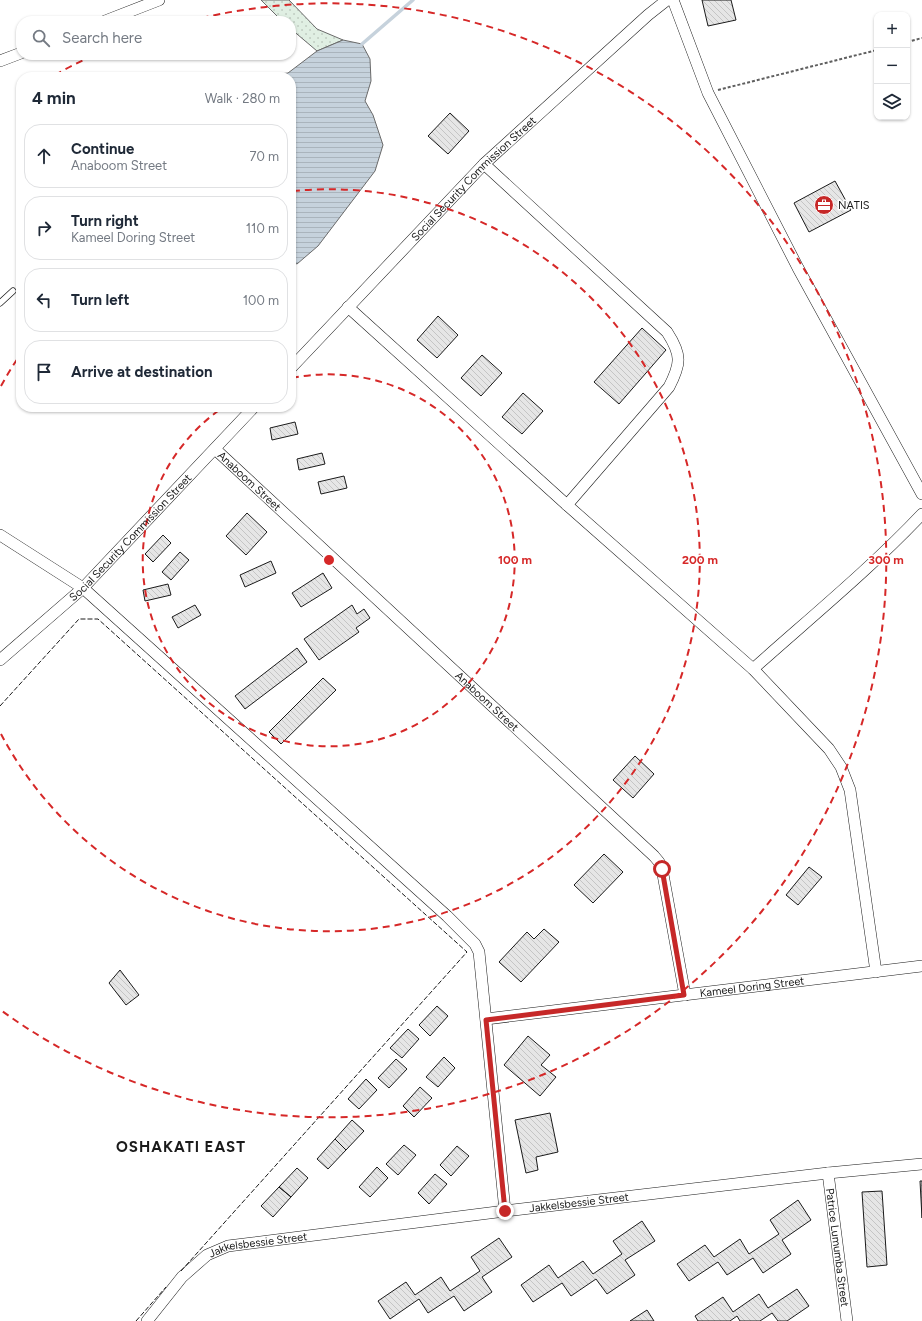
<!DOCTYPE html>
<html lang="en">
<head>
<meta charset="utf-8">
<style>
	body { margin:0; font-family:Figtree,sans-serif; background:#f6f6f7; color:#1f2937 }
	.controls { position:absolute; right:12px; top:12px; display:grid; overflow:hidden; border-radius:8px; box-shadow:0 1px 3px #0004 }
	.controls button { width:36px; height:36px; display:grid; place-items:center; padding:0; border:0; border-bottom:1px solid #e0e1e3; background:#fff; color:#1f2937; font:20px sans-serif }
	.stop { position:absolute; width:12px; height:12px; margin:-9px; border:3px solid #c62828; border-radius:50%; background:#fff }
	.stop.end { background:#c62828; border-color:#fff; box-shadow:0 1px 4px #0008 }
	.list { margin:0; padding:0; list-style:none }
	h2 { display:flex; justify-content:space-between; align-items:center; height:52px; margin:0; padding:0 16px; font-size:17px }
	h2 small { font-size:13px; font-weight:400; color:#747a83 }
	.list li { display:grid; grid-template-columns:26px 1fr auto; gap:12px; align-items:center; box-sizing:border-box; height:64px; margin:0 8px 8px; padding:0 8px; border:1px solid #e0e1e3; border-radius:16px }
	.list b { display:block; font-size:15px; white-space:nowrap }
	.list p { margin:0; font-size:13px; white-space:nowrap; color:#747a83 }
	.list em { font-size:13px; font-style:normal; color:#747a83 }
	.icon { flex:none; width:22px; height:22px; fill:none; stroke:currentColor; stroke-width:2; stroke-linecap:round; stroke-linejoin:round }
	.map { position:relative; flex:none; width:922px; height:1321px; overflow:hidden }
	.search { position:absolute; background:#fff; box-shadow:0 1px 3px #0004; left:16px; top:16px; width:280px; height:44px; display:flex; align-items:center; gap:10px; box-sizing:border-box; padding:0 14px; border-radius:16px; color:#747a83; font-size:15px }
	.panel { position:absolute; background:#fff; box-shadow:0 1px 3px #0004; left:16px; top:72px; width:280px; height:340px; border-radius:16px }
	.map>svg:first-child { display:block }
</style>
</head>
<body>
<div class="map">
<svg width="922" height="1321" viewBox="0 0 922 1321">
	<defs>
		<pattern id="grass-dots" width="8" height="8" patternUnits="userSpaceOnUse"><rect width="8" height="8" fill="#e0efe3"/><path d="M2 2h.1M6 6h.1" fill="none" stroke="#c0ccc2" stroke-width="1.8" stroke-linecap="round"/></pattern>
		<pattern id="water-rules" width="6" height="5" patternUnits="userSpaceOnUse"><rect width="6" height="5" fill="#c6d2dc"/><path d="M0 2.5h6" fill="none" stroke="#aab4bc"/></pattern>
		<pattern id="building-back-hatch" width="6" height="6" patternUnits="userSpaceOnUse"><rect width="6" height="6" fill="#e6e6e6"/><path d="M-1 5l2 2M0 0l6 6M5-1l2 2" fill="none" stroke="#c5c5c5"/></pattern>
	</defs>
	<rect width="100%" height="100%" fill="#fff"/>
	<path fill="url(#grass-dots)" stroke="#6a6a6a" d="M261 0H289L317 29 343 40 317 51 291 29V21H282Z"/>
	<path fill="url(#water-rules)" stroke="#6a6a6a" d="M343 40 362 44 370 59 371 81 365 101 373 115 383 145 375 171 318 246 297 264 291 261V77H198L218 75 253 77 288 73 317 51Z"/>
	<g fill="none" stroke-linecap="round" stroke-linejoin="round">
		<path stroke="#c6d2dc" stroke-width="3.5" d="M362 44 413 0"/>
	</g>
	<path fill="url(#building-back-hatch)" stroke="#1a1a1a" d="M702 0H731L736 20 708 26Z
		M450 113 469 131 448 154 428 136Z
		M835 181 851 210 809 232 794 203Z
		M438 316 458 335 437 358 417 340Z
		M642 328 666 350 619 404 594 382Z
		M482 355 502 373 481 396 461 378Z
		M523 393 543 411 522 434 502 417Z
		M295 422 298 434 272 440 270 428Z
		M322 453 325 464 299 470 297 459Z
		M344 476 347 488 321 494 318 482Z
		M247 513 267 532 246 555 226 536Z
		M163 535 171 543 153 562 145 554Z
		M180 552 189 560 171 580 162 572Z
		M271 561 276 573 245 587 240 575Z
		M323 573 332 588 301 607 292 593Z
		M168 584 171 595 145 601 143 590Z
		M195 605 201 615 178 628 172 617Z
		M352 605 357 614 364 609 370 618 356 628 359 632 319 660 304 639Z
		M297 648 307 662 245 709 235 696Z
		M323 678 336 690 281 744 269 732Z
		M635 756 654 774 633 798 613 780Z
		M604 854 623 872 593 903 574 885Z
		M809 867 822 877 798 905 786 895Z
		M544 929 559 942 521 982 499 962 527 932 534 939Z
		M120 970 139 995 126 1005 109 983Z
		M437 1006 448 1016 430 1036 419 1025Z
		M408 1029 419 1039 402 1058 390 1048Z
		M528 1036 550 1055 541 1065 556 1077 540 1096 504 1065Z
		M444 1057 455 1068 438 1087 426 1077Z
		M396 1059 407 1069 389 1088 378 1078Z
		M366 1079 377 1090 359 1109 348 1099Z
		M420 1087 432 1098 414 1117 403 1106Z
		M550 1113 558 1152 536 1157 538 1170 526 1173 515 1120Z
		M352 1120 364 1131 346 1150 335 1139Z
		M335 1139 346 1150 328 1169 317 1159Z
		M404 1145 416 1155 398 1175 386 1164Z
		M457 1146 469 1156 451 1176 440 1165Z
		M377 1167 388 1178 370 1197 359 1187Z
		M297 1168 308 1178 291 1197 279 1187Z
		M435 1174 447 1184 429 1204 418 1193Z
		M920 1181H922V1218Z
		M279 1187 291 1197 273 1217 261 1206Z
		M882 1191 887 1265 867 1267 862 1192Z
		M798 1200 811 1220 782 1240 791 1254 763 1273 753 1258 727 1275 718 1262 689 1281 677 1264 705 1245 714 1257 740 1239 749 1254 779 1234 770 1220Z
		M642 1221 655 1241 625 1260 635 1275 607 1294 596 1279 571 1296 562 1283 533 1302 521 1285 549 1265 558 1278 583 1261 593 1274 622 1254 613 1241Z
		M499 1238 512 1257 482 1277 492 1292 464 1311 454 1296 428 1313 419 1299 390 1319 378 1301 406 1282 415 1295 441 1277 450 1291 480 1271 471 1257Z
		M797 1289 809 1306 787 1321H778L772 1313 760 1321H740L737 1316 730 1321H698L695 1316 723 1297 733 1312 759 1294 768 1308Z
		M647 1310 654 1321H630Z"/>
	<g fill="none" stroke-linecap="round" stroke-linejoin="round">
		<g stroke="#1a1a1a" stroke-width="7">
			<path id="lane" d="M0 303 13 291"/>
		</g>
		<g stroke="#1a1a1a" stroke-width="12">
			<g id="street">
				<path d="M673 0 708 93 798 268 922 494"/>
				<path d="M105 21 159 0"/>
				<path d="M0 61 21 53"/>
				<path d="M484 164 667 332C682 355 681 364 669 387L567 505"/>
				<path d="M348 307 567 505 753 669 829 749 841 767 850 790 876 972"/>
				<path id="s1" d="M291 368 484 164 648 15 667 0"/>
				<path id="s2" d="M215 449 654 856 659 862 662 869 685 995"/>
				<path d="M0 535 83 588 447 916 475 944 479 952 505 1211"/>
				<path id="s3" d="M0 660 83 588 254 407"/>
				<path d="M753 669C810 618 870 569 922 514"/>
				<path id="s4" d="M486 1019 922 966"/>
				<path id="s5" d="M828 1173 847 1321"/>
				<path id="s6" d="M147 1321 182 1277 207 1255 228 1246 505 1211 828 1173 922 1164"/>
			</g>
		</g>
		<path stroke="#5f5f5f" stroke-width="2" stroke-dasharray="3 2" stroke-linecap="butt" d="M907 42 922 38
			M718 90 877 50"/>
		<use href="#lane" stroke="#fff" stroke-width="5.5"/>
		<use href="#street" stroke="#fff" stroke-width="11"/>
		<path stroke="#1a1a1a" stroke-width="1" stroke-dasharray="5 2" stroke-linecap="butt" d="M0 706 79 619H98L467 952 181 1271
			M136 1321 166 1287"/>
	</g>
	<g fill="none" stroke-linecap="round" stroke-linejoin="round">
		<path stroke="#c62828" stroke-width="5" d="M505 1211 486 1020 684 995 662 869"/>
	</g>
	<g fill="none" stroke="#d62828" stroke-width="2" stroke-dasharray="7 5">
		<path d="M292 378A186 186 0 1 1 222 408"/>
		<path d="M1 386A371 371 0 0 1 20 355M293 191A371 371 0 1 1 1 734"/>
		<path d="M55 75A557 557 0 0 1 94 55M190 21A557 557 0 1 1 2 1011"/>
	</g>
	<defs>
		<g id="office-disc" transform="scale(1)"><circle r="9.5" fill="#c62828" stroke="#fff"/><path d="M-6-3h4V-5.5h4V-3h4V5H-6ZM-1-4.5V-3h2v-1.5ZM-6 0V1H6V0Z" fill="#fff"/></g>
	</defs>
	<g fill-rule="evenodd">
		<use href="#office-disc" x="824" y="205"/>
	</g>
	<g text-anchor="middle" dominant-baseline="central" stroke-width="3" stroke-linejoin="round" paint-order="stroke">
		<g font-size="11" fill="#1a1a1a" stroke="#fff">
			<text stroke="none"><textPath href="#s1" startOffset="263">Social Security Commission Street</textPath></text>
			<text stroke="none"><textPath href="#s2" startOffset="47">Anaboom Street</textPath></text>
			<text stroke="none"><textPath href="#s3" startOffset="179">Social Security Commission Street</textPath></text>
			<text stroke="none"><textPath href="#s2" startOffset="371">Anaboom Street</textPath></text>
			<text stroke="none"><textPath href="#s4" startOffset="268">Kameel Doring Street</textPath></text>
			<text stroke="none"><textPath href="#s6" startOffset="466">Jakkelsbessie Street</textPath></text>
			<text stroke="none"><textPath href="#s6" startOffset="142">Jakkelsbessie Street</textPath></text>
			<text stroke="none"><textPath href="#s5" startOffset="75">Patrice Lumumba Street</textPath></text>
		</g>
		<g font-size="11" fill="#1a1a1a" stroke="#fff" text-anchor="start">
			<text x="838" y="205">NATIS</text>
		</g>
		<g font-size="15" font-weight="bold" letter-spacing="1" fill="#1a1a1a" stroke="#fff">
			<text x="181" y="1147">OSHAKATI EAST</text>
		</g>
	</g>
	<circle cx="329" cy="560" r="6" fill="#d62828" stroke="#fff" stroke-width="2"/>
	<g font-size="12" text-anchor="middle" font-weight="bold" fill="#d62828" stroke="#fff" stroke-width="3" stroke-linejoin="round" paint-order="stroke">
		<text x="515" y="564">100 m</text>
		<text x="700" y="564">200 m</text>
		<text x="886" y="564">300 m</text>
	</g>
</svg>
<div class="controls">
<button>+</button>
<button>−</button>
<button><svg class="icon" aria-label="layers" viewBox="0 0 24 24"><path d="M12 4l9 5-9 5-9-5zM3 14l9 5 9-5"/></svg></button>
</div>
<div class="stop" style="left:662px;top:869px"></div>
<div class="stop end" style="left:505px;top:1211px"></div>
<div class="search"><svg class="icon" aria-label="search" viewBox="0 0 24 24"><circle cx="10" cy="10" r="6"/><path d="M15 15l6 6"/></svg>Search here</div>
<section class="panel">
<h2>4 min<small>Walk · 280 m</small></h2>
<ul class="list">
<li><svg class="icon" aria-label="ahead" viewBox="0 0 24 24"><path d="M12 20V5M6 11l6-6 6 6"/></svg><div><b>Continue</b><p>Anaboom Street</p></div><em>70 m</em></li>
<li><svg class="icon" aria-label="right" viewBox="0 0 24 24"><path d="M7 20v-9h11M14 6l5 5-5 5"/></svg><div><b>Turn right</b><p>Kameel Doring Street</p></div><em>110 m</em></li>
<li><svg class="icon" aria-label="left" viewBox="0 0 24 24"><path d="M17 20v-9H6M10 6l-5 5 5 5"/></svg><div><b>Turn left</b></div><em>100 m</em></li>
<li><svg class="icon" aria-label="arrive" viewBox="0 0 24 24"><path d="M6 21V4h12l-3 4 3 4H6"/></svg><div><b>Arrive at destination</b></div></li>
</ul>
</section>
</div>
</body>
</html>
